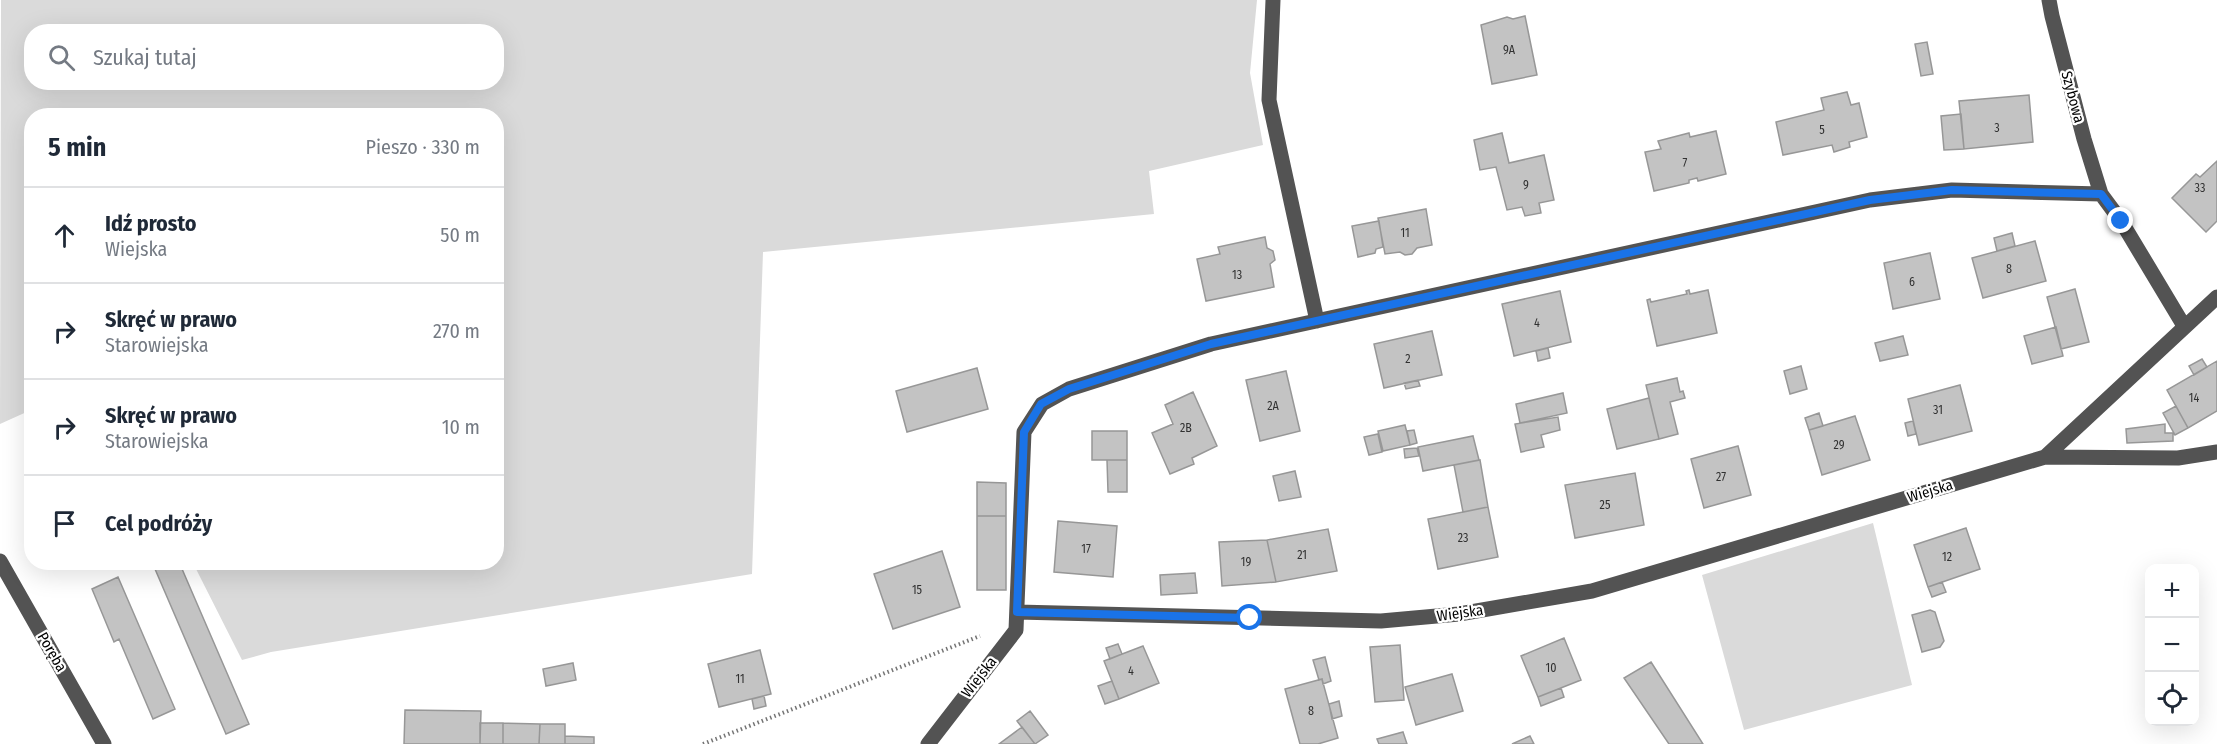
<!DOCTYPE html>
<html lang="pl">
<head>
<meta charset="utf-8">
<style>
	body { margin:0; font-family:"Fira Sans Condensed",sans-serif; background:#f2f2f3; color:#1f2937 }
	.controls { position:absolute; right:18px; bottom:18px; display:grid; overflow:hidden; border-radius:12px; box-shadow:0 6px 24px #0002 }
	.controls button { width:54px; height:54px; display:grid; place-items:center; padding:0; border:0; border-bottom:2px solid #e0e1e3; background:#fff; color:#1f2937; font:30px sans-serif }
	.stop { position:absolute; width:18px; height:18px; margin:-14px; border:4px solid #1a73e8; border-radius:50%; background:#fff }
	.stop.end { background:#1a73e8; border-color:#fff; box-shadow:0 2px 6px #0008 }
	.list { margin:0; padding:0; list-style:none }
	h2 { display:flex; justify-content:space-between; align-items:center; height:78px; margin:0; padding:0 24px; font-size:26px }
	h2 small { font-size:20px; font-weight:400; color:#747a83 }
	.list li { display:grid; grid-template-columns:39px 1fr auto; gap:18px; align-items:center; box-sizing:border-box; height:96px; padding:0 24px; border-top:2px solid #e0e1e3 }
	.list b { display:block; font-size:22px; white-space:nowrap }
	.list p { margin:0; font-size:20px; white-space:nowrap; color:#747a83 }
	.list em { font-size:20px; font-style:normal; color:#747a83 }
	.icon { flex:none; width:33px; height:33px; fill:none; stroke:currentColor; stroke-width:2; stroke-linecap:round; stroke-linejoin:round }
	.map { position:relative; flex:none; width:2217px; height:744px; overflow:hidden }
	.search { position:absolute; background:#fff; box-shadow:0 6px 24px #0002; left:24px; top:24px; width:480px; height:66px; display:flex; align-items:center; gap:15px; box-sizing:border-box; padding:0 21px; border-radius:24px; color:#747a83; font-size:22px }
	.panel { position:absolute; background:#fff; box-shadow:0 6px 24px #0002; left:24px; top:108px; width:480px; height:462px; border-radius:24px }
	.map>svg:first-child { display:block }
</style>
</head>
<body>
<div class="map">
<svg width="2217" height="744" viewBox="0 0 2217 744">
	<rect width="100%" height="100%" fill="#fff"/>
	<path fill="#dadada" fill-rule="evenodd" d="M1 0H1257L1250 73 1263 145 1149 171 1154 214 763 252 752 574 271 652 242 660 193 563 496 562V116H32L31 410 0 424ZM32 32H496V82H32Z
		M1873 523 1912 685 1744 730 1702 575Z"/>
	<path fill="#c3c3c3" stroke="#979797" stroke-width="1.5" d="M1525 16 1537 75 1492 84 1481 25 1507 17 1513 19Z
		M1927 42 1933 74 1921 76 1915 44Z
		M1847 92 1851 105 1859 103 1867 137 1849 142 1850 147 1834 152 1832 145 1783 155 1776 122 1824 110 1821 98Z
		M2029 95 2033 142 1964 149 1959 101Z
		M1961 114 1964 149 1944 150 1941 116Z
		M1716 131 1726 174 1698 181 1697 178 1689 180V183L1654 191 1645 152 1661 149 1658 141 1689 133 1690 137Z
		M1502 133 1509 163 1544 155 1554 200 1539 203 1541 213 1525 216 1522 207 1507 210 1496 167 1480 170 1474 140Z
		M2217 161V221L2206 232 2172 198 2196 174 2200 177Z
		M1426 209 1432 245 1417 248 1412 254 1405 255 1400 252 1385 254 1378 218Z
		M1379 221 1383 247 1376 249 1375 253 1358 257 1352 226Z
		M2012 233 2015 246 1997 251 1994 238Z
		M1265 237 1267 248 1273 251 1275 260 1270 264 1274 287 1206 301 1197 259 1220 254 1218 247Z
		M2035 241 2046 281 1983 298 1972 258Z
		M1930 253 1940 299 1893 309 1884 263Z
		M2075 289 2089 342 2061 349 2047 297Z
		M1689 290 1690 294 1708 290 1717 333 1657 346 1647 300 1650 299 1651 302 1687 294 1686 291Z
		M1560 291 1571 342 1514 356 1502 304Z
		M2056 327 2063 356 2032 364 2024 336Z
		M1432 331 1442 375 1384 388 1374 344Z
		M1903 336 1908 355 1880 361 1875 343Z
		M1548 348 1550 358 1538 361 1536 351Z
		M2202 359 2207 367 2194 375 2189 366Z
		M2217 361V411L2188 428 2167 390Z
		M1801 366 1807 389 1790 394 1784 371Z
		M977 368 988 409 907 432 896 391Z
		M1286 371 1300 431 1260 441 1246 380Z
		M1677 378 1680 392 1683 391 1685 398 1670 402 1678 434 1659 439 1646 385Z
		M1418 380 1420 386 1406 389 1404 383Z
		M1960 385 1972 431 1919 445 1908 399Z
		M1193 392 1217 446 1192 458 1194 464 1170 474 1152 433 1173 424 1165 405Z
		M1563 393 1567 413 1520 423 1516 404Z
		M1649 398 1659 439 1617 449 1607 409Z
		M2176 406 2188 428 2175 435 2163 413Z
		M1819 413 1823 426 1809 430 1805 418Z
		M1855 416 1870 460 1822 475 1809 430Z
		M1558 417 1560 430 1541 435 1544 447 1521 452 1515 424Z
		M1913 421 1916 434 1908 436 1905 423Z
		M2165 424V433H2173V441L2127 443 2126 429Z
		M1405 425 1410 445 1383 451 1378 431Z
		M1414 430 1417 443 1410 445 1407 431Z
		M1092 431H1127V460H1092Z
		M1378 434 1382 452 1369 455 1364 437Z
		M1473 436 1479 460 1423 471 1418 447Z
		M1738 446 1751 495 1704 508 1691 459Z
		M1417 448 1419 456 1405 458 1404 449Z
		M1107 460H1127V492H1108Z
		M1480 460 1488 507 1463 512 1454 465Z
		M1295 471 1301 497 1279 501 1273 476Z
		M1635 473 1644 525 1575 538 1565 485Z
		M977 482 1006 483V516H977Z
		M1488 507 1498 557 1438 569 1428 519Z
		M977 516H1006V590H977Z
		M1058 521 1117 526 1113 577 1054 572Z
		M1966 528 1980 569 1928 587 1914 545Z
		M1328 529 1337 571 1276 582 1267 540Z
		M1267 540 1276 582 1222 586 1219 542Z
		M942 551 960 607 893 629 874 574Z
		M152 562H179L249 724 226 734Z
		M1195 573 1197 593 1161 595 1160 575Z
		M118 577 175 709 153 719 119 639 114 642 92 589Z
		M1942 582 1946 592 1932 597 1928 587Z
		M1930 610 1935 612 1944 641 1940 647 1922 652 1912 615Z
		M1564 638 1581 680 1538 697 1521 656Z
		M1118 644 1122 654 1110 659 1106 648Z
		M1400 645 1404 700 1375 702 1370 647Z
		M1143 646 1159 683 1119 699 1104 661Z
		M760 650 771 694 719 707 708 664Z
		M1325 657 1331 681 1323 684 1322 679 1319 680 1313 660Z
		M1651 662 1703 744H1669L1624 678Z
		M573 663 576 680 546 686 543 669Z
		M1452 674 1463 711 1416 725 1405 687Z
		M1322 679 1338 738 1318 744H1300L1285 689Z
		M1112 681 1119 699 1105 704 1098 686Z
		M1561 688 1564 697 1541 706 1538 697Z
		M764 696 766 706 754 709 752 699Z
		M1339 701 1342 716 1332 719 1329 704Z
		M405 710 481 711 480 744H404Z
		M1030 711 1048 735 1035 744 1017 721Z
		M480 723H503V744H480Z
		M503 723 540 724 539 744H503Z
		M540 724H565V744H539Z
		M1022 727 1035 744H999Z
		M1403 732 1407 744H1379L1377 739Z
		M565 736 594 737V744H565Z
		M1530 736 1534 744H1512Z"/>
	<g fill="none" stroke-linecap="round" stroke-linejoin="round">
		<path stroke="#757575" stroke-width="4" stroke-dasharray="1.5 3" stroke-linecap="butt" d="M703 744 980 636"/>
		<path stroke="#535353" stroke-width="15" d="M1273 0 1269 100 1317 321
			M2049 0 2052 16 2084 139 2101 194
			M2045 457 2178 458 2217 452
			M0 561 104 744
			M1017 612 1381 621 1459 614 1592 591 2045 457 2217 297
			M928 744 1016 630 1024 432 1042 404 1069 389 1211 344 1870 200 1952 190 2101 194 2121 221 2184 326"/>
	</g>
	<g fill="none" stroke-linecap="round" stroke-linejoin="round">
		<path stroke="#1a73e8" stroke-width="8" d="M1250 618 1017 612 1024 432 1041 404 1069 389 1211 344 1870 200 1952 190 2101 194 2121 221"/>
	</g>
	<g text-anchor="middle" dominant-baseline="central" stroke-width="4.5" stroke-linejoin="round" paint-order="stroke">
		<g font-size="12" fill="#313131">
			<text x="1509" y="50">9A</text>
			<text x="1997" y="128">3</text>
			<text x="1822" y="130">5</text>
			<text x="1685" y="163">7</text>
			<text x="1526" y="185">9</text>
			<text x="2200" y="188">33</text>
			<text x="1405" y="233">11</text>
			<text x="2009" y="269">8</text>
			<text x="1237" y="275">13</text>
			<text x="1912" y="282">6</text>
			<text x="1537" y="323">4</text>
			<text x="1408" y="359">2</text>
			<text x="2194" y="398">14</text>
			<text x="1273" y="406">2A</text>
			<text x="1938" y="410">31</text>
			<text x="1186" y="428">2B</text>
			<text x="1839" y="445">29</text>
			<text x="1721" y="477">27</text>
			<text x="1605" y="505">25</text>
			<text x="1463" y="538">23</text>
			<text x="1086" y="549">17</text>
			<text x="1302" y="555">21</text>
			<text x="1947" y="557">12</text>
			<text x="1246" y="562">19</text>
			<text x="917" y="590">15</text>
			<text x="1551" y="668">10</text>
			<text x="1131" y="671">4</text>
			<text x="740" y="679">11</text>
			<text x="1311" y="711">8</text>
		</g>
		<g font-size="15" fill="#000" stroke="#fff">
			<text transform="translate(2073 97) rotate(75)">Szybowa</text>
			<text transform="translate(1930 491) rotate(-17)">Wiejska</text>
			<text transform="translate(1460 613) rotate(-8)">Wiejska</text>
			<text transform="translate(52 652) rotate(60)">Poręba</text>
			<text transform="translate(979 677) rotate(-52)">Wiejska</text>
		</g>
	</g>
</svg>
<div class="controls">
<button>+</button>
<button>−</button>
<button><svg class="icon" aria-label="locate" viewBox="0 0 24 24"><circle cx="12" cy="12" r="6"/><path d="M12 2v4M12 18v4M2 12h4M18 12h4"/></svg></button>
</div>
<div class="stop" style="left:1250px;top:618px"></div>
<div class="stop end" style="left:2121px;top:221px"></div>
<div class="search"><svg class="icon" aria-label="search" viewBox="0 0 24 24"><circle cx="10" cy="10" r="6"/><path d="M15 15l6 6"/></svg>Szukaj tutaj</div>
<section class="panel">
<h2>5 min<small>Pieszo · 330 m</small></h2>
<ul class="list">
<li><svg class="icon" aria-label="ahead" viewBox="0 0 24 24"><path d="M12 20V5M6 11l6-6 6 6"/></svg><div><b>Idź prosto</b><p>Wiejska</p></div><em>50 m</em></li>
<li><svg class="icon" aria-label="right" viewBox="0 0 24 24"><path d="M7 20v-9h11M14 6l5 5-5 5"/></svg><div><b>Skręć w prawo</b><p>Starowiejska</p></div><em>270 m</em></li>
<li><svg class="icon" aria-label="right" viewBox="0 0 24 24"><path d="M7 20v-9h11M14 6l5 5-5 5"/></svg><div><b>Skręć w prawo</b><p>Starowiejska</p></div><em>10 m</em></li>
<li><svg class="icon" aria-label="arrive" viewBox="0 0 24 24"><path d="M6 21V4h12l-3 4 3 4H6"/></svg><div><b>Cel podróży</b></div></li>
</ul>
</section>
</div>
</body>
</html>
